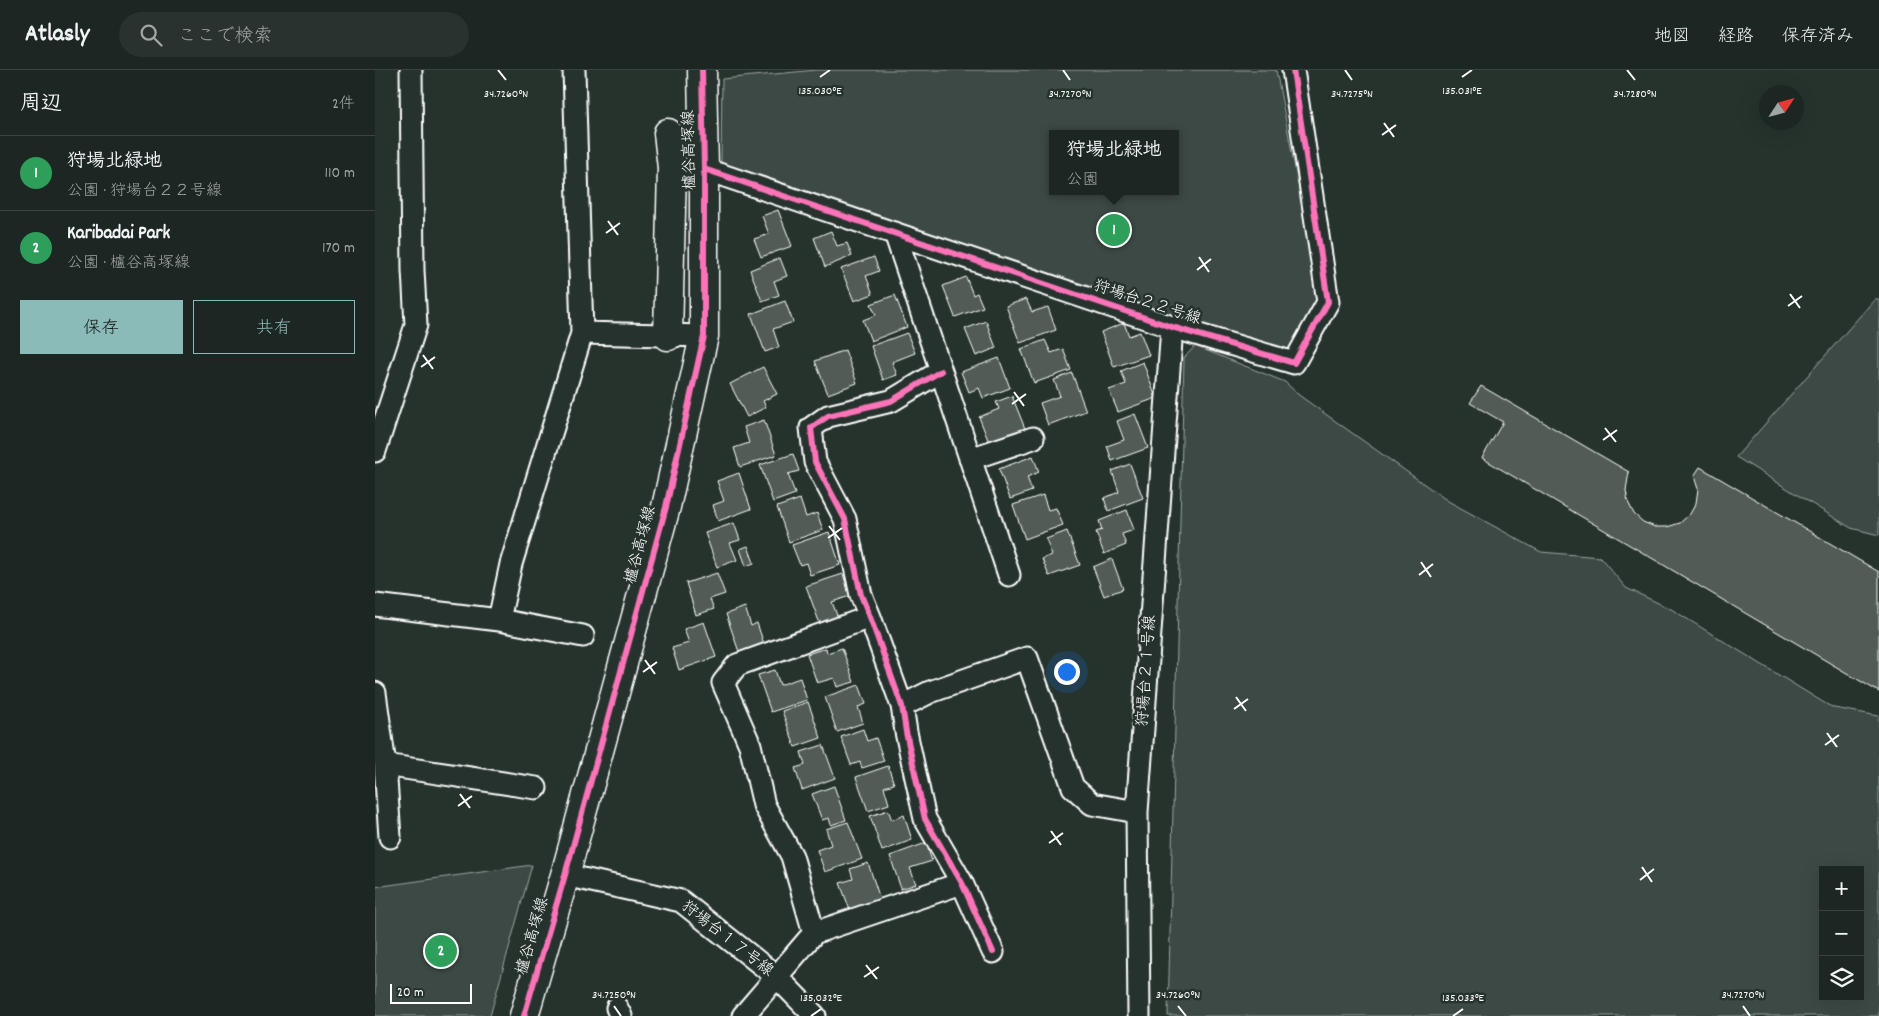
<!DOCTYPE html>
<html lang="ja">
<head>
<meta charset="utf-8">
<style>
	body { margin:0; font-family:Dekko,"Klee One",sans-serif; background:#29322f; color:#f1f3f6 }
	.controls { position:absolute; right:15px; bottom:15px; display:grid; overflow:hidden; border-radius:0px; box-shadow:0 5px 20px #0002 }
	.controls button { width:45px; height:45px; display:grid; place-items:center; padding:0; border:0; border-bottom:1px solid #3a4340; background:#1c2622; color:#f1f3f6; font:25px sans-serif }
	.compass { position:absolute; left:1384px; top:15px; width:45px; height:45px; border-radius:50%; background:#1c2622; box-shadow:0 5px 20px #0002; rotate:54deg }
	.scale { position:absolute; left:15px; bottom:12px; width:82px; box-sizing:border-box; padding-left:5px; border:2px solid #fff; border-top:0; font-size:14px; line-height:18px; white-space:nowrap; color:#fff; -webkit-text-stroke:4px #26332d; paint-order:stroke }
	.you { position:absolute; left:691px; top:601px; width:18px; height:18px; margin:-12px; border:4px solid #fff; border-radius:50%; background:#1a73e8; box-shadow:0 0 0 8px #1a73e833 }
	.badge { display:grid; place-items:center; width:32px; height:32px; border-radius:50%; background:#8bbbb9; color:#fff; font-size:16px; font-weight:700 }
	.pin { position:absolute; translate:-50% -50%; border:2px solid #fff; box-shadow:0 1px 5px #0006 }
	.popup { position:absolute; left:674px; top:60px; width:130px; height:65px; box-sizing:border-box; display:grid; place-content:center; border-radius:0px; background:#1c2622; filter:drop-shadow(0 1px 4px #0005); font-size:16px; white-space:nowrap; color:#a0a5a5 }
	.popup b { font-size:19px; color:#f1f3f6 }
	.popup::after { content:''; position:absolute; left:50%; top:100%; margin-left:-10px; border:10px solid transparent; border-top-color:#1c2622 }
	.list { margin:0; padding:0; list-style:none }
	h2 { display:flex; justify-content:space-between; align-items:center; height:65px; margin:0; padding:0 20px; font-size:21px }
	h2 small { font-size:16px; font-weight:400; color:#a0a5a5 }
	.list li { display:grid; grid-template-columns:32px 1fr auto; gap:15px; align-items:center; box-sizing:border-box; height:75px; padding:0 20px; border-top:1px solid #3a4340 }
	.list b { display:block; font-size:19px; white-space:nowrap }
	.list p { margin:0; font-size:16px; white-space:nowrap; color:#a0a5a5 }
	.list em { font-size:16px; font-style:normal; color:#a0a5a5 }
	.actions { display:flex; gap:10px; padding:15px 20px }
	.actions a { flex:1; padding:11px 0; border:1px solid #8bbbb9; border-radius:0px; text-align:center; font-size:18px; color:#8bbbb9 }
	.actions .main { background:#8bbbb9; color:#111 }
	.icon { flex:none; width:28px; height:28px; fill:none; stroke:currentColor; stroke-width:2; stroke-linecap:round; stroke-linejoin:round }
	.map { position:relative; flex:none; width:1504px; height:946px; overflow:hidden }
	header { display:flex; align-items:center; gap:30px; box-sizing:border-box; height:70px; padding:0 25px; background:#1c2622; border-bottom:1px solid #3a4340 }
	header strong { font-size:24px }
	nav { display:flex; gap:28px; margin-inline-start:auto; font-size:18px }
	.search { width:350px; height:45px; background:#29322f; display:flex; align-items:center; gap:12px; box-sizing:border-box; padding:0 18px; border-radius:28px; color:#a0a5a5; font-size:19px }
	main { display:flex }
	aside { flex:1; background:#1c2622 }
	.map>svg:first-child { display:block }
</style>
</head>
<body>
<header>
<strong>Atlasly</strong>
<div class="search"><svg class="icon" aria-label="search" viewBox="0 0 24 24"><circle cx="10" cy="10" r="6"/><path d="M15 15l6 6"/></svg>ここで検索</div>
<nav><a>地図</a><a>経路</a><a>保存済み</a></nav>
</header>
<main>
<aside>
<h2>周辺<small>2件</small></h2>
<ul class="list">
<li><span class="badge" style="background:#2e9e5b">1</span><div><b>狩場北緑地</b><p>公園 · 狩場台２２号線</p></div><em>110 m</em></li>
<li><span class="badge" style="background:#2e9e5b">2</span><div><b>Karibadai Park</b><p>公園 · 櫨谷高塚線</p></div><em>170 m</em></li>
</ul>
<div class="actions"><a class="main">保存</a><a>共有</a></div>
</aside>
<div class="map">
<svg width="1504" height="946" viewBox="0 0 1504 946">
	<rect width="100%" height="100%" fill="#26332d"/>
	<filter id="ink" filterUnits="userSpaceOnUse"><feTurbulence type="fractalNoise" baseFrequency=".02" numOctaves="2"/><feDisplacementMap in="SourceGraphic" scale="10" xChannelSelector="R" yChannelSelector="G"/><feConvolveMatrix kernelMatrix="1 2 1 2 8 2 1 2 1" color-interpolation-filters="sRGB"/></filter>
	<g filter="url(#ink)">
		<path fill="#3e4944" stroke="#9ea4a2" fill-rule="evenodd" d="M442 0H901L945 228 911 283 346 93 347 9ZM678 64H800V121H678Z
			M1500 229H1504V465L1476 458 1361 387Z
			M820 276 910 312 925 326 1073 431 1166 482 1225 487 1251 518 1296 539 1451 634 1459 638 1504 646V946H793L809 288ZM1448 800H1485V927H1448Z
			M157 795 115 946H0V817Z"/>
		<path fill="#515c57" stroke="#fff" d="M403 140 417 176 386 187 379 169 394 164 387 146Z
			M456 161 462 176 472 173 477 186 450 197 439 168Z
			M499 187 504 201 491 206 498 224 479 231 466 199Z
			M405 188 412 206 399 211 404 225 387 231 375 200Z
			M591 207 598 225 602 223 608 237 580 247 568 216Z
			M520 225 532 257 496 271 488 250 501 245 496 234Z
			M651 229 657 242 673 237 681 260 645 273 631 236Z
			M410 231 418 252 398 259 404 277 390 282 376 244Z
			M611 251 621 278 601 286 590 259Z
			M749 253 754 266 765 262 774 285 739 297 726 262Z
			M532 263 540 283 517 292 522 305 508 310 496 276Z
			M670 270 676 283 688 279 696 300 659 313 646 279Z
			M470 280 482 313 453 324 440 291Z
			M624 288 635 318 608 328 604 318 594 322 586 302Z
			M768 292 781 328 743 342 734 320 751 314 746 301Z
			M388 297 402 324 388 331 391 337 372 347 355 314Z
			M697 303 711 341 673 355 665 333 685 326 679 310Z
			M1106 316 1254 402 1251 420 1253 432 1259 444 1268 452 1280 457H1292L1305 453 1315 444 1321 433 1323 419 1319 406 1325 397 1504 502V622L1107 388 1128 352 1095 333Z
			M637 326 651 361 615 375 604 347 624 339 621 332Z
			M760 344 773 378 737 391 732 376 749 370 742 351Z
			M389 350 401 385 365 397 359 378 374 373 369 357Z
			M418 384 424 401 413 404 420 424 398 432 385 395Z
			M658 386 664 402 652 407 657 421 635 429 624 399Z
			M755 394 768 428 733 441 729 428 744 422 737 401Z
			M364 403 376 439 343 451 338 435 349 431 342 411Z
			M668 425 673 440 681 438 688 455 650 469 638 435Z
			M425 429 431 447 442 443 448 460 414 472 402 437Z
			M752 440 759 460 747 464 751 475 729 484 721 462 727 460 724 451Z
			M359 453 365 470 355 473 362 490 342 497 330 463Z
			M692 461 705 495 674 506 667 489 677 485 671 469Z
			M454 462 465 495 435 505 431 493 425 495 417 475Z
			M373 476 379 493 371 496 365 479Z
			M737 489 748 519 729 526 718 497Z
			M342 503 350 524 335 529 339 539 321 545 311 513Z
			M468 504 475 526 457 532 463 548 445 554 431 516Z
			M370 537 376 556 382 553 389 574 364 582 351 544Z
			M329 552 341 587 304 600 297 578 314 573 309 559Z
			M451 578 452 583 467 578 479 612 462 617 459 608 442 613 432 584Z
			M400 600 405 615 425 608 432 630 396 642 383 605Z
			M484 615 491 634 483 637 488 653 462 662 450 627Z
			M433 632 446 668 420 677 407 641Z
			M488 659 492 671 501 668 509 691 487 698 485 692 476 695 466 667Z
			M448 675 460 708 427 720 420 698 430 695 426 682Z
			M513 696 519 714 509 717 514 734 493 741 481 707Z
			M459 716 471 750 456 755 454 748 447 750 437 724Z
			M513 740 517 750 529 745 537 770 507 781 495 746Z
			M473 752 487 789 450 802 442 780 456 775 451 759Z
			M551 773 557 791 535 798 541 814 526 819 515 786Z
			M493 793 505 829 475 840 465 813 478 809 475 799Z"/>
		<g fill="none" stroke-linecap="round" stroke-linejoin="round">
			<g stroke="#fff" stroke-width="25">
				<path id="street" d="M329 99 797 257 919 293 953 232 918 0
					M520 163 634 505
					M207 263 329 266
					M566 301 516 331 453 346 436 358 440 392 470 449 486 525 495 547 527 636 531 662 550 749 587 813 618 882
					M0 381 41 255 38 200 36 0
					M595 389 658 368
					M0 535 124 550 208 566
					M124 550 136 494 207 263 199 0
					M0 623 10 695 15 767
					M527 636 555 622 652 588 698 717 717 734 762 742
					M10 695 161 718
					M190 805 306 831 402 907 440 946
					M439 863 417 786 389 735 375 675 348 613 362 595 495 547
					M242 938 246 946
					M368 946 439 863 587 813
					M764 946 762 742 797 257"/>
			</g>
			<g stroke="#fff" stroke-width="31">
				<path id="secondary" d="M293 266 297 98 293 63
					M149 946 190 805 291 437 329 266V99L327 0"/>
			</g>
			<use href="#street" stroke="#26332d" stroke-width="21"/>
			<use href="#secondary" stroke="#26332d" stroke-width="28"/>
			<g stroke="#26332d" stroke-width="9">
				<path id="cycleway" d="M329 99 797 257 919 293 953 232 918 0
					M566 301 516 331 453 346 436 358 440 392 470 449 486 525 495 547 527 636 531 662 550 749 587 813 618 882
					M149 946 190 805 291 437 329 266V99L327 0"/>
			</g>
			<use href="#cycleway" stroke="#fb73b8" stroke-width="6"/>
		</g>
	</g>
	<path fill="none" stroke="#fff" stroke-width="2" d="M123 0 131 10M688 0 695 10M970 0 977 10M1252 0 1260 10M445 7 455 0M1087 7 1097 0M1009 53 1019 67M1007 65 1021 55M233 151 243 165M231 163 245 153M824 187 834 202M822 200 836 189M1415 224 1425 238M1413 236 1427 226M48 285 58 299M46 297 60 287M639 322 649 336M637 334 651 324M1230 358 1241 372M1228 370 1242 360M454 456 465 470M453 468 467 458M1046 492 1056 507M1044 505 1058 494M270 590 280 604M268 602 282 592M861 627 871 641M859 639 873 629M1452 663 1462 677M1450 675 1464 665M85 724 95 738M83 736 97 726M676 761 686 775M674 773 688 763M1267 797 1277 812M1265 810 1279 799M491 895 502 909M489 907 504 897M239 936 246 946M803 936 811 946M1368 936 1375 946M436 946 446 939M1078 946 1088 939"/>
	<g text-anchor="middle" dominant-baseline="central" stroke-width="5" stroke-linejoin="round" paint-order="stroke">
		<g font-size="16" fill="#fff" stroke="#26332d">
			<text transform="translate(315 80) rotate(-91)">櫨谷高塚線</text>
			<text transform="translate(772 233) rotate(18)">狩場台２２号線</text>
			<text transform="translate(266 475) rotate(-75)">櫨谷高塚線</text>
			<text transform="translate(772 601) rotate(-86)">狩場台２１号線</text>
			<text transform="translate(158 866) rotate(-74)">櫨谷高塚線</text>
			<text transform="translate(352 869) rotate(38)">狩場台１７号線</text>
		</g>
	</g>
	<g font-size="12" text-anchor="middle" fill="#fff" stroke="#26332d" stroke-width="5" stroke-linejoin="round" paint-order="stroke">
		<text x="445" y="24">135.030°E</text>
		<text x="1087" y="24">135.031°E</text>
		<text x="131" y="27">34.7260°N</text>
		<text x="695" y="27">34.7270°N</text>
		<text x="977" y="27">34.7275°N</text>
		<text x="1260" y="27">34.7280°N</text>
		<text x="239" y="928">34.7250°N</text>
		<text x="803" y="928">34.7260°N</text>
		<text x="1368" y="928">34.7270°N</text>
		<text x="446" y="931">135.032°E</text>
		<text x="1088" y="931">135.033°E</text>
	</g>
</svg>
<div class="controls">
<button>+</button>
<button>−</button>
<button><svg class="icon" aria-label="layers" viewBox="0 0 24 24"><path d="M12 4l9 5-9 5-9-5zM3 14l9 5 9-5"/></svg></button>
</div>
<svg class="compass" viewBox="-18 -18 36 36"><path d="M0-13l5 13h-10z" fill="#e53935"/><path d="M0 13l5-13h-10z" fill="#a0a5a5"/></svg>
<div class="scale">20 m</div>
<div class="you"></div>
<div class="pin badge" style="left:739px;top:160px;background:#2e9e5b">1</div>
<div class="popup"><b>狩場北緑地</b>公園</div>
<div class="pin badge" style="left:66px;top:881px;background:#2e9e5b">2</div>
</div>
</main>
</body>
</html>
